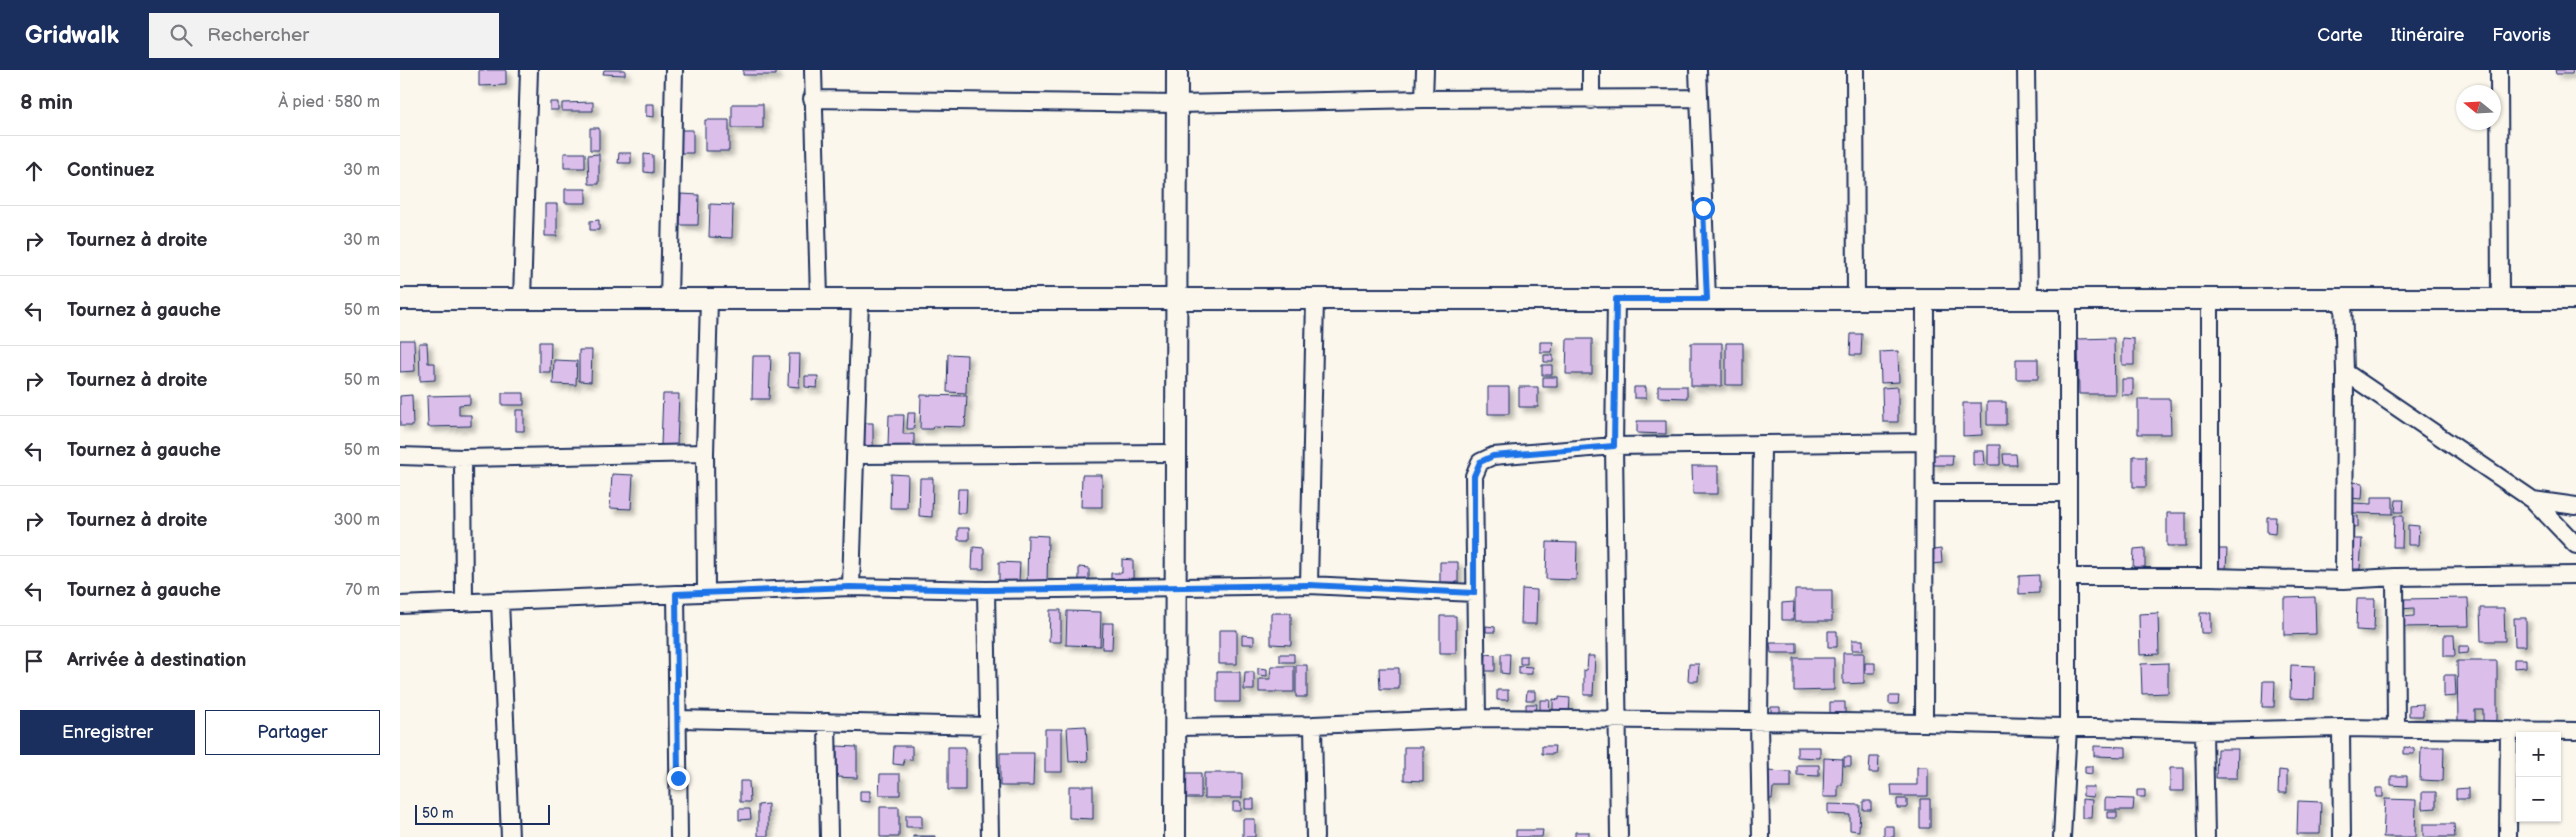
<!DOCTYPE html>
<html lang="fr">
<head>
<meta charset="utf-8">
<style>
	body { margin:0; font-family:"Balsamiq Sans",sans-serif; background:#f2f2f3; color:#2b2b33 }
	.controls { position:absolute; right:15px; bottom:15px; display:grid; overflow:hidden; border-radius:0px; box-shadow:0 1px 4px #0004 }
	.controls button { width:45px; height:45px; display:grid; place-items:center; padding:0; border:0; border-bottom:1px solid #e1e1e2; background:#fff; color:#2b2b33; font:25px sans-serif }
	.compass { position:absolute; left:2056px; top:15px; width:45px; height:45px; border-radius:50%; background:#fff; box-shadow:0 1px 4px #0004; rotate:288deg }
	.scale { position:absolute; left:15px; bottom:12px; width:135px; box-sizing:border-box; padding-left:5px; border:2px solid #1b2f5e; border-top:0; font-size:14px; line-height:18px; white-space:nowrap; color:#1b2f5e; -webkit-text-stroke:4px #fbf7ec; paint-order:stroke }
	.stop { position:absolute; width:15px; height:15px; margin:-11px; border:4px solid #1a73e8; border-radius:50%; background:#fff }
	.stop.end { background:#1a73e8; border-color:#fff; box-shadow:0 1px 5px #0008 }
	.list { margin:0; padding:0; list-style:none }
	h2 { display:flex; justify-content:space-between; align-items:center; height:65px; margin:0; padding:0 20px; font-size:21px }
	h2 small { font-size:16px; font-weight:400; color:#7c7c81 }
	.list li { display:grid; grid-template-columns:32px 1fr auto; gap:15px; align-items:center; box-sizing:border-box; height:70px; padding:0 20px; border-top:1px solid #e1e1e2 }
	.list b { display:block; font-size:19px; white-space:nowrap }
	.list em { font-size:16px; font-style:normal; color:#7c7c81 }
	.actions { display:flex; gap:10px; padding:15px 20px }
	.actions a { flex:1; padding:11px 0; border:1px solid #1b2f5e; border-radius:0px; text-align:center; font-size:18px; color:#1b2f5e }
	.actions .main { background:#1b2f5e; color:#fff }
	.icon { flex:none; width:28px; height:28px; fill:none; stroke:currentColor; stroke-width:2; stroke-linecap:round; stroke-linejoin:round }
	.map { position:relative; flex:none; width:2176px; height:767px; overflow:hidden }
	header { display:flex; align-items:center; gap:30px; box-sizing:border-box; height:70px; padding:0 25px; background:#1b2f5e; color:#fff }
	header strong { font-size:24px }
	nav { display:flex; gap:28px; margin-inline-start:auto; font-size:18px }
	.search { width:350px; height:45px; background:#f2f2f3; display:flex; align-items:center; gap:12px; box-sizing:border-box; padding:0 18px; border-radius:0px; color:#7c7c81; font-size:19px }
	main { display:flex }
	aside { flex:1; background:#fff }
	.map>svg:first-child { display:block }
</style>
</head>
<body>
<header>
<strong>Gridwalk</strong>
<div class="search"><svg class="icon" aria-label="search" viewBox="0 0 24 24"><circle cx="10" cy="10" r="6"/><path d="M15 15l6 6"/></svg>Rechercher</div>
<nav><a>Carte</a><a>Itinéraire</a><a>Favoris</a></nav>
</header>
<main>
<aside>
<h2>8 min<small>À pied · 580 m</small></h2>
<ul class="list">
<li><svg class="icon" aria-label="ahead" viewBox="0 0 24 24"><path d="M12 20V5M6 11l6-6 6 6"/></svg><div><b>Continuez</b></div><em>30 m</em></li>
<li><svg class="icon" aria-label="right" viewBox="0 0 24 24"><path d="M7 20v-9h11M14 6l5 5-5 5"/></svg><div><b>Tournez à droite</b></div><em>30 m</em></li>
<li><svg class="icon" aria-label="left" viewBox="0 0 24 24"><path d="M17 20v-9H6M10 6l-5 5 5 5"/></svg><div><b>Tournez à gauche</b></div><em>50 m</em></li>
<li><svg class="icon" aria-label="right" viewBox="0 0 24 24"><path d="M7 20v-9h11M14 6l5 5-5 5"/></svg><div><b>Tournez à droite</b></div><em>50 m</em></li>
<li><svg class="icon" aria-label="left" viewBox="0 0 24 24"><path d="M17 20v-9H6M10 6l-5 5 5 5"/></svg><div><b>Tournez à gauche</b></div><em>50 m</em></li>
<li><svg class="icon" aria-label="right" viewBox="0 0 24 24"><path d="M7 20v-9h11M14 6l5 5-5 5"/></svg><div><b>Tournez à droite</b></div><em>300 m</em></li>
<li><svg class="icon" aria-label="left" viewBox="0 0 24 24"><path d="M17 20v-9H6M10 6l-5 5 5 5"/></svg><div><b>Tournez à gauche</b></div><em>70 m</em></li>
<li><svg class="icon" aria-label="arrive" viewBox="0 0 24 24"><path d="M6 21V4h12l-3 4 3 4H6"/></svg><div><b>Arrivée à destination</b></div></li>
</ul>
<div class="actions"><a class="main">Enregistrer</a><a>Partager</a></div>
</aside>
<div class="map">
<svg width="2176" height="767" viewBox="0 0 2176 767">
	<defs>
		<filter id="shadow"><feDropShadow dx="4.5" dy="4.5" stdDeviation="2.5" flood-color="#0004"/></filter>
	</defs>
	<rect width="100%" height="100%" fill="#fbf7ec"/>
	<filter id="ink" filterUnits="userSpaceOnUse"><feTurbulence type="fractalNoise" baseFrequency=".02" numOctaves="2"/><feDisplacementMap in="SourceGraphic" scale="10" xChannelSelector="R" yChannelSelector="G"/><feConvolveMatrix kernelMatrix="1 2 1 2 8 2 1 2 1" color-interpolation-filters="sRGB"/></filter>
	<g filter="url(#ink)">
		<path fill="#dcbeeb" stroke="#1b2f5e" filter="url(#shadow)" d="M79 0H106V15L79 16Z
			M204 0H225V5L203 4Z
			M343 0H376V5H343Z
			M2155 0H2173L2172 4H2156Z
			M150 32H158V40H150Z
			M193 32V41H162V33Z
			M246 34H254V47L246 46Z
			M332 34H363V58H332Z
			M305 50H329V81H305Z
			M190 58H199V80H190Z
			M281 60H293V83H280Z
			M164 83H185V98H164Z
			M219 83H231V93H218Z
			M199 84V114H189L188 85Z
			M244 84 253 85V103L244 102Z
			M165 119H186V133H165Z
			M281 124 299 125 298 155H280Z
			M145 134H157V166H145Z
			M310 134 333 135 332 168 309 167Z
			M199 150V160H190V151Z
			M1451 264H1462L1461 285H1450Z
			M1714 268 1715 324H1679L1678 269Z
			M1722 268 1734 269V295H1722Z
			M1167 269H1192V304H1166Z
			M0 270H14L15 301 0 302Z
			M139 272H151L150 302H139Z
			M1140 272H1153L1152 282H1140Z
			M19 273H27L28 293H35V310L20 311Z
			M1291 273H1322V316H1291Z
			M1326 273H1343V315H1326Z
			M179 280H192L191 312 179 311Z
			M1498 281 1499 312 1481 313 1480 282Z
			M389 284H400L399 317 388 316Z
			M548 284 567 285 566 323 547 322Z
			M1144 285H1153V292H1144Z
			M353 286H371L369 329H352Z
			M1616 289H1638V309H1616Z
			M154 290 177 291 176 315 153 314Z
			M1142 295H1152V305H1142Z
			M405 306H418L417 318 405 317Z
			M1143 307H1157V317H1143Z
			M1722 309H1733V325H1722Z
			M1258 316H1287V328L1258 327Z
			M1088 317H1109V344H1088Z
			M1119 317H1138V337H1119Z
			M1234 317H1246V328H1234Z
			M1498 317V352H1483L1482 318Z
			M102 323H124V335H102Z
			M263 324H279L277 376 261 375Z
			M12 325 13 356H0V326Z
			M70 325V334L59 335V345H71V356L28 357 27 326Z
			M521 325 567 326 565 357 533 356 532 359H520Z
			M1738 329H1770L1771 364H1738Z
			M1587 332H1606V355H1587Z
			M1563 333H1581L1582 365 1563 366Z
			M116 340H124V361H116Z
			M508 343H515L514 359H507Z
			M489 345H504L503 364H514V376H488Z
			M1237 351H1266V364L1237 363Z
			M463 353H473V377H462Z
			M1588 375H1600V395H1588Z
			M1573 381H1584L1585 395H1573Z
			M1603 384H1616L1617 395H1604Z
			M1532 385H1553L1552 395H1532Z
			M1733 386H1746V417H1733Z
			M1292 396H1318V424H1293Z
			M212 404 233 405 231 439 210 438Z
			M491 404 508 405 507 438H490Z
			M682 405H702V437H681Z
			M520 408H533L532 447 519 446Z
			M1950 412 1963 413 1962 429 1950 428Z
			M558 419H567L566 443H557Z
			M1972 427H1993V444L1952 443V433L1972 434Z
			M1996 430H2004L2003 442H1995Z
			M1767 443H1786V476H1767Z
			M1951 446H1958V457H1950Z
			M1994 446H2003L2002 477H1993Z
			M1867 447H1876L1875 464 1867 463Z
			M2008 455 2019 456 2018 475H2008Z
			M558 458H569V470H558Z
			M628 465 648 466 647 512H627Z
			M1953 469H1962L1960 499H1952Z
			M1147 472 1177 473 1176 510 1146 509Z
			M573 477 584 478V499H572Z
			M1745 478V497H1733L1734 479Z
			M1541 479 1542 493 1533 494V480Z
			M1817 479H1827L1826 499H1817Z
			M722 489 733 490V512H711V503H722Z
			M599 492 620 493 619 511H599Z
			M1040 492H1058V512H1040Z
			M679 497 689 498V512L679 511Z
			M1639 505V523L1619 524V506Z
			M1122 519 1137 520 1136 554H1121Z
			M1395 520H1432V551H1395Z
			M1915 527 1916 564 1884 565V528Z
			M2068 528 2069 556 2000 557V547L2014 546V538L2000 539V529Z
			M1957 529H1975L1974 561 1956 560Z
			M1394 532 1393 550H1382V533Z
			M2080 538H2104L2105 571H2081Z
			M650 540H661V572H649Z
			M667 541 701 542 700 576 666 575Z
			M871 543H891V575L871 574Z
			M1758 543 1759 584 1740 585 1739 544Z
			M1800 543H1811V563H1801Z
			M1040 546H1056V583H1040Z
			M2114 548H2126V576H2115Z
			M703 553H713L712 579H702Z
			M1086 556 1095 557V562H1086Z
			M819 560H837V594H819Z
			M1428 561H1437V577H1428Z
			M842 565 854 566V574H842Z
			M2044 565H2054L2055 586H2044Z
			M1452 570H1463V580H1452Z
			M1370 573H1397V583H1371Z
			M2059 576H2069L2068 583 2059 584Z
			M1443 583H1464V613L1443 614Z
			M880 584H894V592H880Z
			M1086 584 1095 585V601H1085Z
			M1101 584H1110L1109 604 1101 603Z
			M1120 586H1127V594H1120Z
			M1188 586H1195L1193 625H1184V600H1187Z
			M1394 588H1434V620L1394 621Z
			M2114 589H2126V597L2114 598Z
			M2057 591H2097V651L2083 652V640H2075V652H2058Z
			M1465 593H1475V603H1465Z
			M1768 593V623L1742 624 1741 594Z
			M1289 594H1299L1298 611H1288Z
			M896 595H907V627H896Z
			M1891 595 1915 596 1914 629 1890 628Z
			M871 596H894V622H859V609H870Z
			M1119 596 1132 597V604H1119Z
			M858 598 867 599V606L858 605Z
			M979 598H999V619H980Z
			M817 602H840V632H817Z
			M845 602H854V620H844Z
			M2044 605H2055L2056 626 2044 627Z
			M1863 611H1875L1874 637H1862Z
			M1097 620H1108V630H1097Z
			M1127 621H1135V630H1126Z
			M1489 626H1499L1498 634H1489Z
			M1159 627 1170 628 1169 644H1153V629L1159 630Z
			M1140 630H1150L1149 644 1140 643Z
			M1430 632H1445V644H1430Z
			M1126 634H1137L1136 645H1126Z
			M2023 634V646H2009V635Z
			M1371 637H1380V647H1371Z
			M686 656 688 691 669 692 667 657Z
			M645 659H662V702H645Z
			M437 676 457 677V708L437 707Z
			M494 676H512V690L503 689 504 695 493 694Z
			M1142 676H1155L1154 684H1142Z
			M1694 676 1726 677V687L1694 686Z
			M548 677H565V720H548Z
			M1004 677H1023V711L1004 710Z
			M1397 677H1420V688L1397 687Z
			M2004 677 2014 678V684H2004Z
			M2021 677H2044L2043 711 2020 710Z
			M2114 678 2120 679V721H2113Z
			M1817 679H1838L1837 708H1816Z
			M600 683H634L633 716H600Z
			M1444 687H1451V696H1444Z
			M1470 687H1479L1478 703H1469Z
			M1424 688 1443 689 1442 715H1438V727H1423Z
			M1397 695H1419V706L1397 705Z
			M1685 696H1692V704L1685 703Z
			M1517 697H1528V726H1492L1491 715H1517Z
			M1770 698H1784V721H1770Z
			M1879 700 1887 701V723H1878Z
			M1364 701 1391 702V718H1373L1372 729H1363Z
			M786 703H801V728H786Z
			M804 703H842V728H804Z
			M480 704H500V725H479Z
			M1991 706H2007V716L1991 715Z
			M340 711H349L350 732H340Z
			M669 716H693V749L669 748Z
			M1683 717H1694L1693 727 1683 726Z
			M1976 718H1983V727H1976Z
			M2068 718V729H2056V719Z
			M1737 720H1745V727H1737Z
			M460 721H470V732L460 731Z
			M2022 722H2036V738L2022 739Z
			M1705 728 1734 729 1733 740H1705Z
			M845 729H854V739H845Z
			M1497 729H1507V738H1497Z
			M1520 729H1530V758H1520Z
			M1682 729 1692 730 1691 748H1682Z
			M1985 729 2016 730 2015 767H1983Z
			M1463 731H1471V740H1463Z
			M1898 731 1921 732 1920 764H1897Z
			M833 732H841V741H833Z
			M368 734V766H358V735Z
			M1428 734 1460 735 1459 761 1450 760V745L1428 744Z
			M480 737H499V767H480Z
			M339 739H350L351 749 339 750Z
			M1708 742H1717V748H1708Z
			M506 745H522V757H506Z
			M843 749H855V767H843Z
			M2023 754H2054L2055 767H2023Z
			M1484 756H1494V767H1484Z
			M1116 760H1143L1142 767H1116Z
			M1175 762H1189V767H1175Z
			M513 766H535V767H513Z"/>
		<g fill="none" stroke-linecap="round" stroke-linejoin="round">
			<g stroke="#1b2f5e" stroke-width="20">
				<path id="minor" d="M413 0 419 229
					M1298 0 1307 229
					M1455 0 1456 229
					M1626 0 1629 229
					M2099 0 2100 229
					M412 29 777 34 1024 29 1298 28
					M1024 29 1025 0
					M1191 30V0
					M122 229 129 0
					M269 229 274 0
					M1216 229 1214 376 1219 767
					M1943 229 1945 302 2133 430 2176 475
					M456 385 776 383
					M0 386 63 388 305 383
					M63 388 64 533
					M1525 423H1668
					M2133 430 2176 436
					M1668 507H1810L1944 510 1995 507 2176 505
					M1810 507V229
					M1995 507 1996 659
					M1944 510 1945 302
					M909 515 915 229
					M451 517 460 229
					M586 520 590 767
					M306 522 305 383 309 229
					M276 524 279 767
					M100 531 110 767
					M0 535 451 517 586 520 909 515 1074 523
					M1077 648 1074 406 1080 392 1093 386 1214 376 1524 372
					M278 649 589 656
					M427 652 429 767
					M1524 653 1525 229
					M913 655 915 767
					M775 657 913 655 1077 648 1524 653 1804 661 1941 658 2176 661
					M1941 658 1942 767
					M1804 661 1806 767
					M1361 767 1359 652 1362 376
					M1662 767 1668 657V229
					M2108 767 2109 660"/>
			</g>
			<g stroke="#1b2f5e" stroke-width="24">
				<path id="tertiary" d="M0 229H2176
					M775 767 777 0"/>
			</g>
			<use href="#minor" stroke="#fbf7ec" stroke-width="16"/>
			<use href="#tertiary" stroke="#fbf7ec" stroke-width="20"/>
		</g>
	</g>
	<g fill="none" stroke-linecap="round" stroke-linejoin="round" filter="url(#ink)">
		<path stroke="#1a73e8" stroke-width="6" d="M278 708 276 524 450 517 586 520 909 515 1074 523V406L1080 392 1093 386 1214 376 1216 229H1307L1303 138"/>
	</g>
</svg>
<div class="controls">
<button>+</button>
<button>−</button>
</div>
<svg class="compass" viewBox="-18 -18 36 36"><path d="M0-13l5 13h-10z" fill="#e53935"/><path d="M0 13l5-13h-10z" fill="#7c7c81"/></svg>
<div class="scale">50 m</div>
<div class="stop" style="left:1303px;top:138px"></div>
<div class="stop end" style="left:278px;top:708px"></div>
</div>
</main>
</body>
</html>
